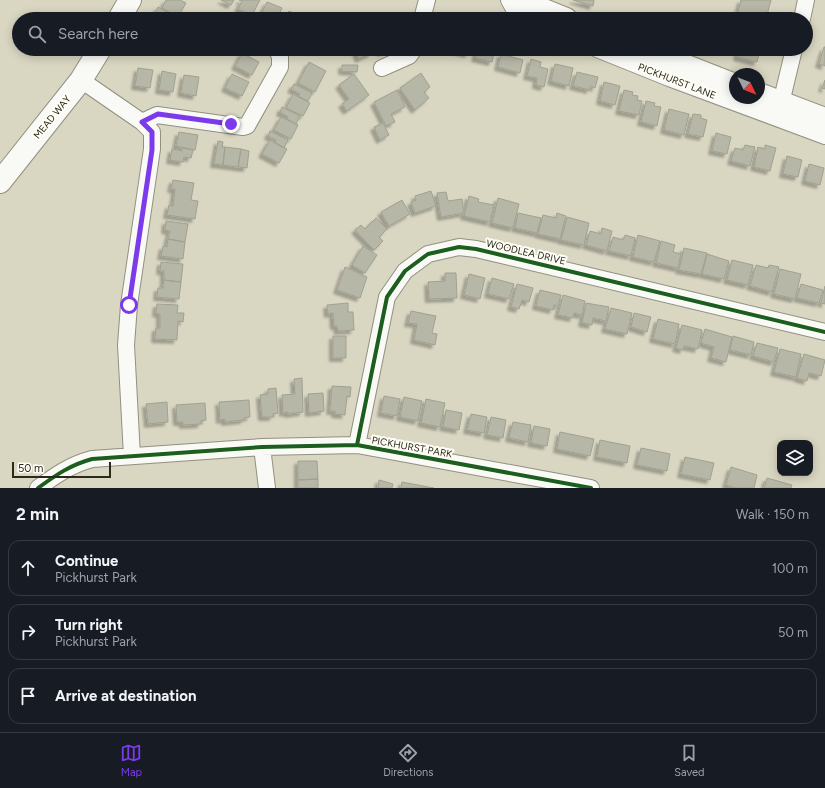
<!DOCTYPE html>
<html lang="en">
<head>
<meta charset="utf-8">
<style>
	body { margin:0; font-family:Figtree,sans-serif; background:#242831; color:#f1f3f6 }
	.controls { position:absolute; right:12px; bottom:12px; display:grid; overflow:hidden; border-radius:8px; box-shadow:0 2px 10px #0003 }
	.controls button { width:36px; height:36px; display:grid; place-items:center; padding:0; border:0; border-bottom:1px solid #363941; background:#171b24; color:#f1f3f6; font:20px sans-serif }
	.compass { position:absolute; left:729px; top:68px; width:36px; height:36px; border-radius:50%; background:#171b24; box-shadow:0 2px 10px #0003; rotate:133deg }
	.scale { position:absolute; left:12px; bottom:10px; width:99px; box-sizing:border-box; padding-left:4px; border:2px solid #2b291a; border-top:0; font-size:11px; line-height:14px; white-space:nowrap; color:#2b291a; -webkit-text-stroke:3px #fffef6; paint-order:stroke }
	.stop { position:absolute; width:12px; height:12px; margin:-9px; border:3px solid #7c3aed; border-radius:50%; background:#fff }
	.stop.end { background:#7c3aed; border-color:#fff; box-shadow:0 1px 4px #0008 }
	.list { margin:0; padding:0; list-style:none }
	h2 { display:flex; justify-content:space-between; align-items:center; height:52px; margin:0; padding:0 16px; font-size:17px }
	h2 small { font-size:13px; font-weight:400; color:#9ea1a6 }
	.list li { display:grid; grid-template-columns:26px 1fr auto; gap:12px; align-items:center; box-sizing:border-box; height:56px; margin:0 8px 8px; padding:0 8px; border:1px solid #363941; border-radius:12px }
	.list b { display:block; font-size:15px; white-space:nowrap }
	.list p { margin:0; font-size:13px; white-space:nowrap; color:#9ea1a6 }
	.list em { font-size:13px; font-style:normal; color:#9ea1a6 }
	.icon { flex:none; width:22px; height:22px; fill:none; stroke:currentColor; stroke-width:2; stroke-linecap:round; stroke-linejoin:round }
	.map { position:relative; flex:none; width:825px; height:488px; overflow:hidden }
	.search { position:absolute; background:#171b24; box-shadow:0 2px 10px #0003; left:12px; right:12px; top:12px; height:44px; display:flex; align-items:center; gap:10px; box-sizing:border-box; padding:0 14px; border-radius:22px; color:#9ea1a6; font-size:15px }
	.sheet { height:244px; background:#171b24 }
	nav { display:flex; justify-content:space-around; align-items:center; box-sizing:border-box; height:56px; border-top:1px solid #363941; background:#171b24; font-size:11px; color:#9ea1a6 }
	nav a { display:grid; justify-items:center; gap:2px }
	nav .on { color:#7c3aed }
	.map>svg:first-child { display:block }
</style>
</head>
<body>
<div class="map">
<svg width="825" height="488" viewBox="0 0 825 488">
	<defs>
		<filter id="shadow"><feDropShadow dx="-3.5" dy="3.5" stdDeviation="1" flood-color="#0004"/></filter>
	</defs>
	<rect width="100%" height="100%" fill="#d9d6c2"/>
	<path fill="#b6b7a6" stroke="#a0a191" filter="url(#shadow)" d="M166 0H180L186 3 178 17 162 8Z
		M221 0H234L231 5Z
		M239 0H260L252 15 238 9 242 1Z
		M573 0H594L593 6Z
		M741 0H771L766 19 738 12Z
		M267 2 282 8 277 19H259Z
		M158 7 176 17 175 19H163L164 17 155 12Z
		M289 11 303 18V19H285Z
		M745 14 766 19H744Z
		M824 47H825V66L819 64Z
		M355 49H370L372 53 359 59Z
		M380 49H390L381 53Z
		M449 49H470L468 54Z
		M478 49H495L492 62 475 58Z
		M739 49H760L757 62 737 57Z
		M242 53 259 62 252 75 235 66Z
		M501 54 523 60 520 73 498 67Z
		M531 59 541 62 540 67 548 69 544 87 536 85 537 78 527 76Z
		M309 62 326 71 315 92 298 83Z
		M555 64 573 68 569 86 551 81Z
		M342 65H358L357 72 342 71Z
		M138 68 153 70 150 88 135 86Z
		M162 71 176 74 173 92 159 90Z
		M577 72 598 77 595 88 590 86V90L573 86Z
		M421 73 430 87 424 92 429 98 415 110 400 88Z
		M232 74 249 82 242 96 225 88Z
		M354 74 369 95 347 111 342 104 349 99 339 85Z
		M184 75 199 77 196 96 181 93Z
		M825 80V89L822 88Z
		M604 82 620 86 615 105 600 101Z
		M294 84 312 93 308 101 298 96 300 94 291 89Z
		M397 90 405 107 391 114 395 122 386 126 374 102Z
		M624 90 633 92 632 95 638 96 637 100 642 101 639 115 619 111Z
		M293 94 310 103 303 116 286 108Z
		M646 101 655 103 654 106 661 107 657 126 641 122Z
		M282 107 300 116 296 124 287 119 288 117 280 112Z
		M669 109 689 114 684 135 664 130Z
		M693 114 701 115V118L707 120 703 137 688 134Z
		M281 117 298 125 291 139 274 130Z
		M383 123 389 135 380 140 374 127Z
		M270 131 288 140 284 148 275 143 276 140 268 136Z
		M179 132 198 135 195 150 176 146Z
		M716 133 731 137 727 154 712 151Z
		M270 140 287 149 279 163 262 154Z
		M218 141 223 142 222 147H225L223 165 214 164Z
		M745 145 755 147 750 166 731 161 735 148 743 150Z
		M765 145 776 148 770 171 754 167 758 147 765 149Z
		M225 147 241 149 238 167 223 165Z
		M182 148 193 150 191 158 184 157 183 162 170 160 172 149 182 151Z
		M241 149 249 151 247 168 238 167Z
		M787 156 802 160 798 177 783 174Z
		M809 164 824 168 820 185 805 181Z
		M173 180 194 183 191 200 198 201 195 219 167 215 169 205 173 206 175 189H171Z
		M431 191 436 206 415 213 411 202 416 200 415 196Z
		M446 192 448 201 462 199 464 213 441 217 437 193Z
		M469 196 479 199 478 202 494 205 490 222 464 216Z
		M498 198 519 204 513 228 492 223Z
		M402 200 410 214 389 226 381 212Z
		M518 213 541 218 537 233 515 228Z
		M557 213 566 216 560 239 538 234 543 215 556 218Z
		M567 217 589 223 584 245 561 240Z
		M376 218 387 229 379 237 383 241 374 250 355 230 361 225 365 229Z
		M166 221 188 224 185 242 168 239 170 231 165 230Z
		M602 228 612 231 607 251 586 245 590 231 601 234Z
		M625 235 635 238 631 256 609 251 613 237 623 240Z
		M638 235 660 241 654 262 633 257Z
		M168 239 185 242 183 259 161 256 163 246 167 247Z
		M661 241 675 245 673 252 681 254 678 268 656 263Z
		M363 246 377 255 365 273 352 265Z
		M684 248 707 253 701 274 679 270Z
		M707 254 729 261 724 279 702 274Z
		M732 260 753 265 748 285 727 280Z
		M161 262 183 264 181 282 164 280V271H160Z
		M756 265 768 268 769 265 779 267 772 292 750 286Z
		M345 267 367 277 360 298 337 290Z
		M780 269 801 274 795 299 774 294Z
		M445 273H456L457 298 429 299 428 282 445 281Z
		M469 274 485 278 480 299 464 295Z
		M492 278 514 284 509 299 488 294Z
		M164 280 181 282 179 299 157 297 158 288H163Z
		M517 284 533 288 529 302 522 300 519 309 511 307Z
		M801 284 823 290 819 303 797 298Z
		M825 286V304L821 303Z
		M540 290 561 295 558 306 554 305 553 310 536 306Z
		M563 295 585 301 582 315 574 313 573 318 558 315Z
		M348 303V312H353L354 330 338 331 337 326H334L333 313 328 314 327 305Z
		M586 303 609 307 606 321 593 318 592 325 582 323Z
		M157 304 178 305 177 313H184L183 322 178 321 177 340 155 339 156 328H160V314L156 313Z
		M611 308 632 313 627 334 605 329Z
		M411 311 436 316 432 333 437 334 435 345 414 340 417 324 408 323Z
		M634 313 651 317 647 332 631 327Z
		M658 319 679 324 675 344 653 339Z
		M682 325 702 330 698 349 684 346 683 350 676 348Z
		M705 329 732 337 726 362 711 358 714 347 701 343Z
		M333 336H346V358H333Z
		M733 336 754 342 751 355 730 350Z
		M757 343 778 348 774 362 753 356Z
		M780 349 801 354 796 377 774 372Z
		M804 354 825 360 821 376 809 373 807 381 797 378Z
		M302 378 303 412 288 414V412L283 413 282 395 295 394 294 379Z
		M332 386 351 387 350 397 347 396 345 415 335 414V411H330Z
		M276 388 278 413 273 414V417H262L260 395 268 394V389Z
		M323 393 324 411 309 413 308 394Z
		M384 396 400 399 397 416 381 413Z
		M404 397 422 401 418 421 400 417Z
		M426 399 445 403 440 427 421 423Z
		M249 400 250 417 244 418V420L225 422V419L220 420 219 402Z
		M167 402 168 422 148 424 146 404Z
		M205 403 206 420 201 421V424L183 425V422H177L176 405Z
		M446 410 462 413 459 430 443 427Z
		M471 414 487 417 484 433 467 430Z
		M491 417 506 420 503 438 487 435Z
		M513 422 531 425 528 442 509 438Z
		M534 426 550 429 547 446 531 443Z
		M560 432 594 439 590 456 557 449Z
		M600 440 630 446 627 463 597 457Z
		M641 448 670 454 667 471 637 465Z
		M685 457 714 463 710 480 681 474Z
		M298 461H317L318 479 298 480Z
		M731 467 757 475 754 488H736L726 485Z
		M767 478 792 485 791 488H764Z
		M318 479V488H298V480Z
		M379 480 393 484 392 488H378Z
		M402 482 434 488H401Z"/>
	<g fill="none" stroke-linecap="round" stroke-linejoin="round">
		<g stroke="#929080" stroke-width="18">
			<path id="street" d="M509 0 519 18 522 19
				M422 19 427 0
				M802 19 806 0
				M597 49 669 78 825 136
				M382 68 409 56 414 49
				M81 80 142 122 152 132V149L129 305 126 345 132 456
				M781 103 794 49
				M142 122 157 115 243 127 247 126 280 67V56L276 49
				M357 445 387 297 405 271 428 254 459 247 476 249 825 332
				M262 447 267 488
				M38 488C56 475 70 465 92 459L262 447 357 445 591 488"/>
		</g>
		<g stroke="#929080" stroke-width="24">
			<path id="secondary" d="M519 0 566 19
				M119 19 130 0
				M643 49 735 85
				M759 94 825 119
				M0 182 81 80 100 49"/>
		</g>
		<use href="#street" stroke="#f9f9f6" stroke-width="16"/>
		<use href="#secondary" stroke="#f9f9f6" stroke-width="22"/>
		<g stroke="#fffef6" stroke-width="6">
			<path id="cycleway" d="M357 445 387 297 405 271 428 254 459 247 476 249 825 332
				M38 488C56 475 70 465 92 459L262 447 357 445 591 488"/>
		</g>
		<use href="#cycleway" stroke="#1b5e20" stroke-width="4"/>
	</g>
	<g fill="none" stroke-linecap="round" stroke-linejoin="round">
		<path stroke="#7c3aed" stroke-width="5" d="M129 305 152 150V132L142 122 158 114 231 124"/>
	</g>
	<g text-anchor="middle" dominant-baseline="central" stroke-width="4" stroke-linejoin="round" paint-order="stroke">
		<g font-size="10" fill="#2b291a" stroke="#fffef6">
			<text transform="translate(677 81) rotate(21)">PICKHURST LANE</text>
			<text transform="translate(52 117) rotate(-51)">MEAD WAY</text>
			<text transform="translate(526 252) rotate(13)">WOODLEA DRIVE</text>
			<text transform="translate(412 447) rotate(10)">PICKHURST PARK</text>
		</g>
	</g>
</svg>
<div class="controls">
<button><svg class="icon" aria-label="layers" viewBox="0 0 24 24"><path d="M12 4l9 5-9 5-9-5zM3 14l9 5 9-5"/></svg></button>
</div>
<svg class="compass" viewBox="-18 -18 36 36"><path d="M0-13l5 13h-10z" fill="#e53935"/><path d="M0 13l5-13h-10z" fill="#9ea1a6"/></svg>
<div class="scale">50 m</div>
<div class="stop" style="left:129px;top:305px"></div>
<div class="stop end" style="left:231px;top:124px"></div>
<div class="search"><svg class="icon" aria-label="search" viewBox="0 0 24 24"><circle cx="10" cy="10" r="6"/><path d="M15 15l6 6"/></svg>Search here</div>
</div>
<section class="sheet">
<h2>2 min<small>Walk · 150 m</small></h2>
<ul class="list">
<li><svg class="icon" aria-label="ahead" viewBox="0 0 24 24"><path d="M12 20V5M6 11l6-6 6 6"/></svg><div><b>Continue</b><p>Pickhurst Park</p></div><em>100 m</em></li>
<li><svg class="icon" aria-label="right" viewBox="0 0 24 24"><path d="M7 20v-9h11M14 6l5 5-5 5"/></svg><div><b>Turn right</b><p>Pickhurst Park</p></div><em>50 m</em></li>
<li><svg class="icon" aria-label="arrive" viewBox="0 0 24 24"><path d="M6 21V4h12l-3 4 3 4H6"/></svg><div><b>Arrive at destination</b></div></li>
</ul>
</section>
<nav>
<a class="on"><svg class="icon" aria-label="map" viewBox="0 0 24 24"><path d="M3 6l6-2 6 2 6-2v14l-6 2-6-2-6 2zM9 4v14M15 6v14"/></svg>Map</a>
<a><svg class="icon" aria-label="directions" viewBox="0 0 24 24"><path d="M12 3l9 9-9 9-9-9zM9 14v-3h6M13 9l2 2-2 2"/></svg>Directions</a>
<a><svg class="icon" aria-label="saved" viewBox="0 0 24 24"><path d="M7 4h10v16l-5-4-5 4z"/></svg>Saved</a>
</nav>
</body>
</html>
